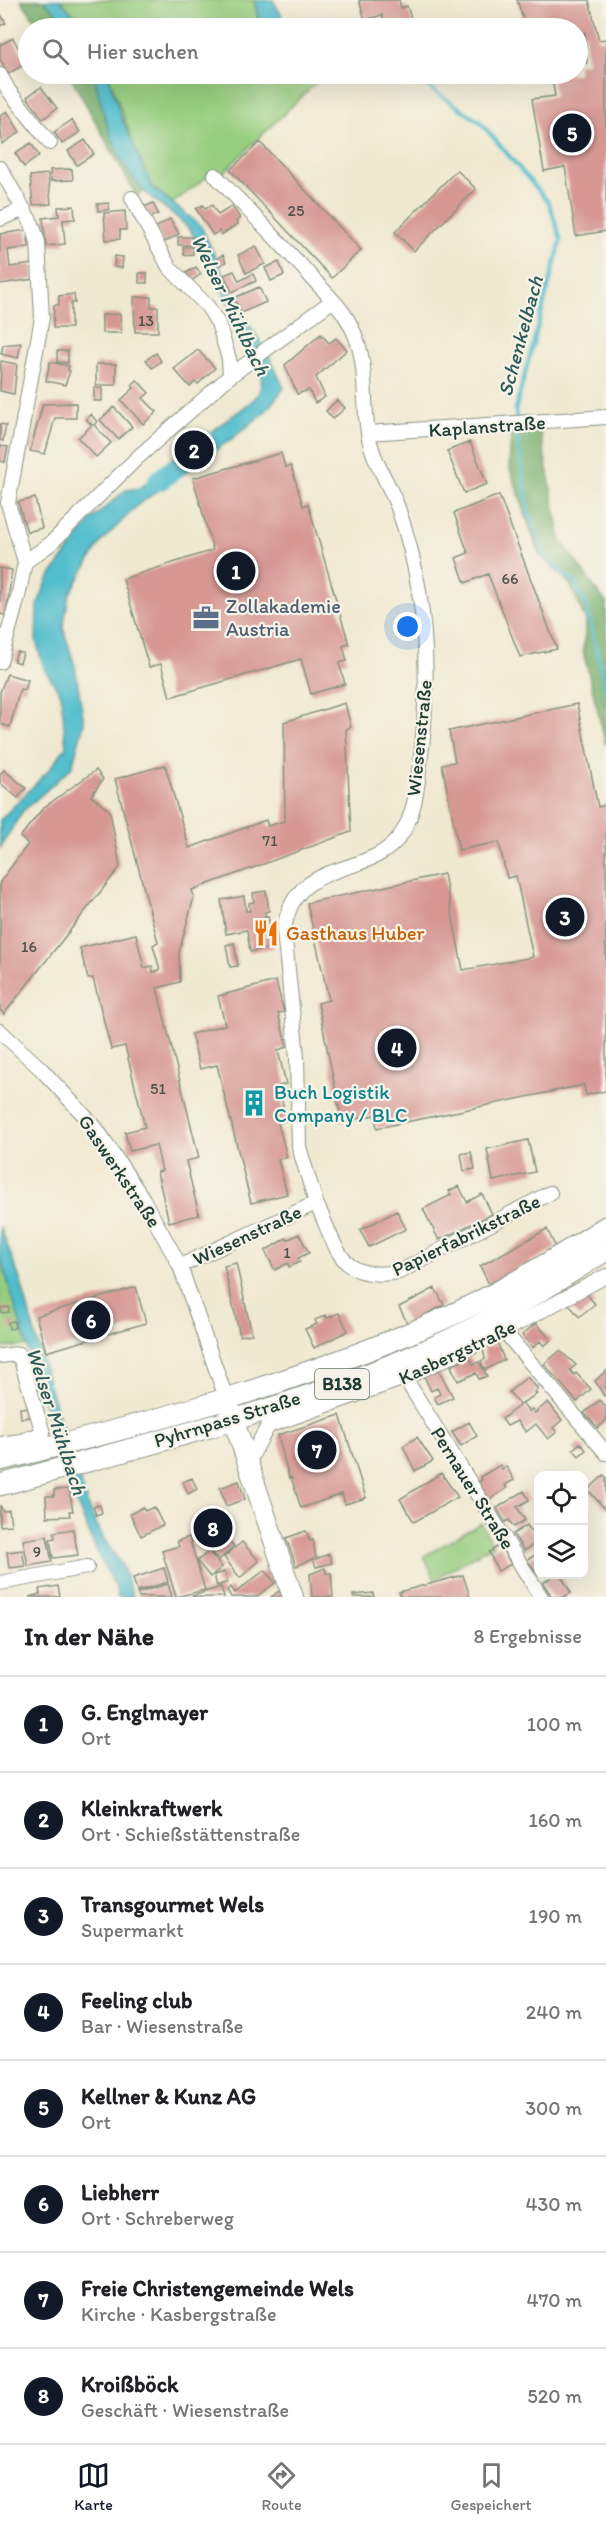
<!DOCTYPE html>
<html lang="de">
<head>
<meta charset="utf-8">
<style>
	body { margin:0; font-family:Itim,sans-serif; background:#f6f6f6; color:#202124 }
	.controls { position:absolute; right:18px; bottom:18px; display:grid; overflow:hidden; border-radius:12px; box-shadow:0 6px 24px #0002 }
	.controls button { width:54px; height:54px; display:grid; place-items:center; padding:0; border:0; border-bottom:2px solid #e0e0e0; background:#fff; color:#202124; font:30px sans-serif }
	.you { position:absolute; left:408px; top:627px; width:21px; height:21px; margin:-15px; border:4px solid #fff; border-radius:50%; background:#1a73e8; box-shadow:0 0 0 9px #1a73e833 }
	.badge { display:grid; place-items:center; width:39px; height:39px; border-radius:50%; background:#111827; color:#fff; font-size:20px; font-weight:700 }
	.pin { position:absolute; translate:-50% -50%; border:3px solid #fff; box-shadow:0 2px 6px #0006 }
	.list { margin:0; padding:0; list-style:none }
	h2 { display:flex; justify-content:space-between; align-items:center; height:78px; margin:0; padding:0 24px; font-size:26px }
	h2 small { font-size:20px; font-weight:400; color:#757577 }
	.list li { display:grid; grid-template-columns:39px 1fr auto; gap:18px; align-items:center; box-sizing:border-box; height:96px; padding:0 24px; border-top:2px solid #e0e0e0 }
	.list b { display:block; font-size:22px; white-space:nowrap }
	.list p { margin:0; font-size:20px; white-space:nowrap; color:#757577 }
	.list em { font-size:20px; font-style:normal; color:#757577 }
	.icon { flex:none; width:33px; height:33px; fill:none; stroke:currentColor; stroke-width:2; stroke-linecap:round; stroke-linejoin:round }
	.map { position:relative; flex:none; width:606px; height:1597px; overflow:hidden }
	.search { position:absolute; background:#fff; box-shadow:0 6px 24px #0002; left:18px; right:18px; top:18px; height:66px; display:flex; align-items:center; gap:15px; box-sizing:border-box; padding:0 21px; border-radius:33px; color:#757577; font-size:22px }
	.sheet { height:846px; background:#fff }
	nav { display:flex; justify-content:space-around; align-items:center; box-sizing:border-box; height:84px; border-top:2px solid #e0e0e0; background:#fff; font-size:16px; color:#757577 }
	nav a { display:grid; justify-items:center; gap:3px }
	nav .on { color:#111827 }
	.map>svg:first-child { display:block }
</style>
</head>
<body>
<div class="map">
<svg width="606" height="1597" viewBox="0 0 606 1597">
	<rect width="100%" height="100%" fill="#f7f3e8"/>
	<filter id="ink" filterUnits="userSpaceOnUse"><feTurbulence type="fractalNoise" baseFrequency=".0167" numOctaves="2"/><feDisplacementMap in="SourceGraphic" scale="12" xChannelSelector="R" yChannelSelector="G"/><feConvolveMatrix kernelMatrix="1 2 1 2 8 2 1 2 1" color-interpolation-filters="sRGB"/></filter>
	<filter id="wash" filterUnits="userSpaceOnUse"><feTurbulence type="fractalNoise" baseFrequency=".008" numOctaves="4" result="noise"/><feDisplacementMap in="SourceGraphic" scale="24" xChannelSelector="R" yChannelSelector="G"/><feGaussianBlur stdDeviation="1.35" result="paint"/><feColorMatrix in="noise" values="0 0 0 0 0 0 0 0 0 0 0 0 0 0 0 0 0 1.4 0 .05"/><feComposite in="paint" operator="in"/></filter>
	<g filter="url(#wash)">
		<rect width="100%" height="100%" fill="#f0e9d2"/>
		<path fill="#97cd7f" stroke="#5b855a" stroke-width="1.5" d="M60 0H254L260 28H86Z
			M108 74H325L220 176 211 174 173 203 152 187 140 163Z
			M0 1256 28 1346 0 1348Z
			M56 1453 58 1459 0 1477V1468Z
			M481 1523 493 1545 435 1579 424 1556Z"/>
		<path fill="#79b06e" stroke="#4c7651" stroke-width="1.5" d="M21 0H44L71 28H40Z
			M69 74H94C105 120 115 154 145 192L136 195Z
			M540 431 561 541 606 603V745L583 651 586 621 570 584 539 554 509 466 511 436Z"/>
		<path fill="#51bdcd" stroke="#387d80" stroke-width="1.5" d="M44 0H60L86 28H71Z
			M273 0 282 16 285 28H260L255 1Z
			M94 74H108L120 114 152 187 201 226 241 313 266 349 284 388 266 411 233 438 139 504 101 542 69 595 63 628 75 666 84 723 72 767 22 812 0 848V820L48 771 66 747 61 694 44 669 36 640 37 606 48 579 92 519 126 490 139 488 178 460 182 464 203 448C205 428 244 412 257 396 260 392 261 384 262 379 236 332 223 277 192 233 182 218 161 207 147 194 114 163 104 116 94 74Z
			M0 1226 21 1282 49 1386 90 1511 103 1538 122 1565 133 1597H117L116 1588 99 1557 66 1478 0 1256Z"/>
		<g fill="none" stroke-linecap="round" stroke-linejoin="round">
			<path stroke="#51bdcd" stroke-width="4" d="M402 74 415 78 480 122 549 203 561 240 516 407V419
				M516 427 529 513 547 559 575 583 586 605 606 692"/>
			<path stroke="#51bdcd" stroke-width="21" d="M158 481 210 442"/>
		</g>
		<g id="blocks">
			<path fill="#d79894" d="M359 0H399L401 8 407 6 414 28H386L382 15 365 20Z
				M517 0H589L599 40 606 39V231L576 236 565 167 544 171 532 99 555 96 551 74H578V65L587 63 585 32 578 40V28H526Z
				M0 13 6 23 0 26Z
				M13 38 27 63 8 74 0 59V45Z
				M41 87 57 108 43 119 27 97Z
				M7 111 20 132 2 144 0 116Z
				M72 120 80 132 62 144 54 132Z
				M85 140 94 154 77 165 68 151Z
				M260 142 361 250 332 278 230 170Z
				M31 143 39 156 24 167 15 153Z
				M72 169 73 180 51 181 50 170Z
				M457 170 476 189 414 251 395 232Z
				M48 174 51 204 33 205 30 176Z
				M109 203V210L98 211 97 204Z
				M153 203 158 214 147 219 142 208Z
				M203 205 205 209 212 205 218 215 232 206 240 218 236 221 238 224 221 235 219 231 213 235 196 209Z
				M74 206 75 219 63 220 65 244 46 246 43 218 59 216 58 207Z
				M125 211 126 230H120V239L106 240 104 213Z
				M170 219 179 234 163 243 155 228Z
				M27 230 29 247 8 250 10 267 32 264 34 279 0 284V234Z
				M178 237H192V245H178Z
				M256 246 265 264 246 273 238 255Z
				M183 247H193V254L184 255Z
				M223 255 226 262 220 265 217 258Z
				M115 256 123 257 122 268 114 267Z
				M279 262 284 275 271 281 265 268Z
				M196 267 201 274 191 281 186 273Z
				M234 271 239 281 253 274 256 281 232 292 224 275Z
				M139 273H147V283H139Z
				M259 287 266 302 241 313 234 298Z
				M74 294 75 303H71V328H53L54 305H59V296Z
				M134 297H151V307H158V332H135Z
				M120 314 121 333H102V315Z
				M321 334 329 343 336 338 347 350 316 377 325 397 315 403 309 390 297 394 285 365Z
				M21 343 18 358 1 354 3 345Z
				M198 350 215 368 198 384 195 382 190 387 174 369Z
				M57 351H68V363L57 362Z
				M156 353 161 361 152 368 146 360Z
				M1 361 17 364 14 394 0 391Z
				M50 362 69 366 68 370 70 371 65 385 46 381Z
				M96 364H116V385H96Z
				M137 380 149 393 143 398 157 412 143 424 121 400 134 388 132 385Z
				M94 388H102V401H94Z
				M337 400 345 408 333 419 326 411Z
				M76 403V418H55L45 454 30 451 43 404Z
				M114 407 132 427 118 439 100 420Z
				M91 414 97 422 94 425 111 443 96 457 78 438 92 425 86 419Z
				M0 424 6 425 3 441 0 440Z
				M198 440 205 449 189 460 183 450Z
				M470 442 487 484 464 493 447 451Z
				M0 446 8 447 5 462 0 461Z
				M281 453 285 467 291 466 303 506 308 504 349 644 343 646 347 661 339 663 345 684 311 694 301 659 170 697 161 664 149 667 123 579 213 550 193 478Z
				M499 495 557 649 520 657 488 574 465 583 456 558 468 553 454 513Z
				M35 498 42 528 27 532 18 502Z
				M0 568 12 570 6 615 0 614Z
				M17 652 23 653 20 663 14 661Z
				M7 674 28 680 25 690 20 689 10 727 0 724V692Z
				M345 703 351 727 346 729 351 832 192 890 194 897 179 952 180 982 157 988 199 1158 186 1161 199 1215 169 1222 157 1172 162 1171 156 1145 130 1151 125 1132 145 1127 125 1046 111 1049 93 978 88 979 80 948 136 934 144 968 152 966 153 972 160 970 153 945 158 942 115 779 165 765 189 848 266 820 268 826 285 821 284 722Z
				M577 704 598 807 606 805V1091L586 1095 584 1085 377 1128 375 1115 342 1122 318 1003 329 1000 307 903 444 874 463 970 533 957 516 876 507 878 499 842 459 850 442 764 455 762 449 731Z
				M4 770 26 788 18 798 0 783V774Z
				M96 770 103 779 91 796 110 811 120 867 4 1014 0 1010V882L28 844 20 837 43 808Z
				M266 891 269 911 265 912V917L268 916 273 948 250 952 247 930 226 934 221 900 244 896 246 911H250L249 903 254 902 253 893Z
				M234 943 238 966 230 967 226 945Z
				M276 981 284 1012 278 1013 287 1047 278 1050 286 1084 278 1086 287 1120 278 1123 287 1157 278 1159 287 1194 251 1203 217 1065 200 1069 191 1034 225 1025 218 996Z
				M528 1140 535 1172 493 1181 487 1149Z
				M471 1152 475 1169 464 1171 461 1154Z
				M459 1186 467 1202 482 1194 492 1214 439 1240 423 1209 451 1195 449 1191Z
				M397 1211 406 1229 369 1247 360 1230Z
				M547 1229 556 1248 489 1284 480 1266Z
				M299 1234 309 1253 298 1258 300 1262 289 1267 288 1263 275 1270 265 1251 286 1238 287 1240Z
				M236 1263 252 1334 240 1336 224 1266Z
				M136 1287 146 1323 46 1352 36 1316Z
				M435 1288 444 1305 408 1324 399 1307Z
				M583 1290 595 1304 579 1317 568 1303Z
				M9 1307V1312L2 1313 1 1308Z
				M339 1313 348 1331 314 1348 305 1329 317 1324 315 1320 326 1315 327 1318Z
				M14 1321 15 1328 9 1329 8 1322Z
				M536 1323 551 1340 544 1346 540 1341 533 1348 522 1335Z
				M498 1344 504 1360 485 1370 481 1361 485 1359 483 1348Z
				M560 1351 576 1365 570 1370 574 1375 576 1373 591 1389 577 1402 544 1364Z
				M470 1357 473 1364 479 1362 487 1376 479 1379 476 1373 458 1381 451 1366Z
				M438 1369 453 1397 438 1404 434 1397 440 1394 437 1388 431 1391 424 1376Z
				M606 1371V1394L604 1396 595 1381Z
				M527 1377 538 1389 535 1392 537 1394 522 1403 529 1411 532 1409 535 1413 548 1402 562 1420 553 1428 557 1432 548 1439 536 1424 526 1432 517 1421 507 1426 502 1419 520 1405 509 1392Z
				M600 1400 606 1407V1421L598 1428 584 1413Z
				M32 1407 33 1417 21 1418 20 1408Z
				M340 1415 366 1498 345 1504 342 1494 301 1508 291 1477 289 1478 278 1435Z
				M469 1422 477 1436 461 1446 452 1432Z
				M417 1437 433 1461 415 1471 403 1446Z
				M580 1443 586 1450 579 1456 573 1449Z
				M500 1465 502 1469 506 1466 514 1480 505 1485 507 1488 489 1500 478 1482 482 1480 480 1477Z
				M441 1473 458 1497 414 1522 400 1499Z
				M604 1475 606 1477V1510L588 1490Z
				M192 1478 197 1489 188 1494 183 1482Z
				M239 1481 245 1499 226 1506 220 1488Z
				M69 1489 73 1511H69L70 1516 47 1517 46 1496H54V1490Z
				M524 1491 529 1500 517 1507 525 1520 514 1527 509 1520 505 1522 497 1508Z
				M0 1505 3 1511 9 1510 11 1525 0 1526Z
				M100 1505 102 1513 96 1515 93 1507Z
				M143 1507 145 1511 154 1507 163 1525 141 1536 130 1514Z
				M218 1511 227 1524 198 1544 189 1532Z
				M527 1525 531 1531 536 1528 538 1542 524 1551 513 1534Z
				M73 1529 78 1555 53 1558 50 1539 55 1538 54 1532Z
				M306 1531 310 1541 313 1540 316 1559 329 1554 332 1563 316 1567 313 1559 296 1566 286 1538Z
				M47 1536 52 1562 28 1566 23 1540Z
				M224 1536 234 1546 219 1560 209 1549Z
				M189 1537 205 1590 176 1597 162 1551 179 1546 177 1541Z
				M242 1542 259 1561 240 1578 224 1557Z
				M500 1545 511 1564 498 1571 489 1552Z
				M22 1550 25 1566 9 1568 7 1552Z
				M209 1551 222 1567 210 1577 197 1561Z
				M538 1553V1574L527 1560Z
				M164 1568 168 1582 137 1591 133 1578Z
				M325 1568 326 1573H331L333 1597H312L310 1574Z
				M265 1570 275 1583 256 1597H231L227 1590 231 1587 235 1593Z
				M225 1572 228 1582 217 1586 214 1575Z
				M556 1574H560L571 1593 564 1597H552L543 1583Z
				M463 1575 470 1597H401L399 1592Z
				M168 1584 172 1597H139L137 1593Z
				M58 1586 60 1597H29L40 1594 39 1589Z
				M221 1587 224 1597H192V1596Z
				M279 1591 283 1597H271Z
				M373 1593 374 1597H353V1595Z"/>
		</g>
	</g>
	<g filter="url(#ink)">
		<use href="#blocks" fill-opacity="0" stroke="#889383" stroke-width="1.5"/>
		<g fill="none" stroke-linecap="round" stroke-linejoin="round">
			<g stroke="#889383" stroke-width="16">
				<path id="street" d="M0 75 9 91 50 143
					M0 168 32 224 38 242 42 318 8 503 25 562 18 597 0 662
					M0 219 24 209
					M230 376 332 301
					M368 433 606 417
					M25 562 50 544 137 458 230 376 229 359 218 323 208 307 169 267 132 198
					M0 1031 41 1069 96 1128 143 1199 180 1266 226 1398
					M316 1203C339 1250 338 1282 399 1272L550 1193
					M180 1266 316 1203 299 1147 297 1057 284 931C293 854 372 881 402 833 415 813 417 787 420 764 431 678 427 590 398 508 389 483 372 460 368 433 361 388 371 355 344 314 336 302 324 291 314 280 282 244 248 210 215 175
					M504 1331 606 1453
					M0 1356 19 1354 43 1433 21 1441 0 1444
					M405 1378 541 1597
					M247 1464 268 1426 405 1378 504 1331 606 1276
					M0 1583 87 1567"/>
			</g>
			<g stroke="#889383" stroke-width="22">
				<path id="secondary" d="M226 1398 293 1597"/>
			</g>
			<g stroke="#889383" stroke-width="23">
				<path id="primary" d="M0 1460C148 1424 297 1383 436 1322 496 1296 551 1262 606 1227
					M0 1485C151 1443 307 1406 449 1340 504 1315 555 1282 606 1250"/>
			</g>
			<use href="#street" stroke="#fff" stroke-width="14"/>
			<use href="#secondary" stroke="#fff" stroke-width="20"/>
			<use href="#primary" stroke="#fff" stroke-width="21"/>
		</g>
	</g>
	<defs>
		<g id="office-bare" transform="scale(2.07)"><path d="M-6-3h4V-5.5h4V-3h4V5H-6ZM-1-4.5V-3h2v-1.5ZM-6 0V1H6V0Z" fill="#5c6f8a" stroke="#f7f3e8" stroke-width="2.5" paint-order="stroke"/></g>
		<g id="restaurant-bare" transform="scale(2.07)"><path d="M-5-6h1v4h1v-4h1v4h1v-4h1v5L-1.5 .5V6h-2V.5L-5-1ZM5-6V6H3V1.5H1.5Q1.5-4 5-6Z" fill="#e8710a" stroke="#f7f3e8" stroke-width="2.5" paint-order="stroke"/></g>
		<g id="building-bare" transform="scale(2.07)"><path d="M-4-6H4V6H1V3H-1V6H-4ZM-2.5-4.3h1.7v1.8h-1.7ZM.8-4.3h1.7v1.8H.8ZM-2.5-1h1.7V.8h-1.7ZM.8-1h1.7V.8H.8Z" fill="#0f9aa8" stroke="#f7f3e8" stroke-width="2.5" paint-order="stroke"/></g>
	</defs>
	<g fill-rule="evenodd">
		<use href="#office-bare" x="206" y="618"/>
		<use href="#restaurant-bare" x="266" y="933"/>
		<use href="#building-bare" x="254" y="1103"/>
	</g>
	<g text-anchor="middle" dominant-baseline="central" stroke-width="4.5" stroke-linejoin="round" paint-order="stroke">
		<g font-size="16" fill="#4d544c">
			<text x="296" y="210">25</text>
			<text x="146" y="320">13</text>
			<text x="510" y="578">66</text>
			<text x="270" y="840">71</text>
			<text x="29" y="946">16</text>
			<text x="158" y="1088">51</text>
			<text x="287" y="1252">1</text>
			<text x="37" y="1551">9</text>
		</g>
		<rect fill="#f7f3e8" stroke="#60746a" stroke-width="1.5" x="315" y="1369" width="54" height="30" rx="4.5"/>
		<g font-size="18" font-weight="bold" fill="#1f3d34">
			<text x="342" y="1384">B138</text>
		</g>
		<g font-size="20" fill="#1f3d34" stroke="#f7f3e8">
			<text transform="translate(487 426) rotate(-4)">Kaplanstraße</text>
			<text transform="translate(419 738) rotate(-84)">Wiesenstraße</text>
			<text transform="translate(120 1171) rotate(56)">Gaswerkstraße</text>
			<text transform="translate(247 1235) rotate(-25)">Wiesenstraße</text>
			<text transform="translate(466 1235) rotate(-26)">Papierfabrikstraße</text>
			<text transform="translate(457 1352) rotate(-25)">Kasbergstraße</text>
			<text transform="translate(227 1419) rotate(-17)">Pyhrnpass Straße</text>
			<text transform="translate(473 1488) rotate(58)">Pernauer Straße</text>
		</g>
		<g font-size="20" fill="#4e5e75" stroke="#f7f3e8" text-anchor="start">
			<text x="226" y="606">Zollakademie<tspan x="226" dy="23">Austria</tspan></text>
		</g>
		<g font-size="20" fill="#c56008" stroke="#f7f3e8" text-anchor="start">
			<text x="286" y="933">Gasthaus Huber</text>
		</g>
		<g font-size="20" fill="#0d838f" stroke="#f7f3e8" text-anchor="start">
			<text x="274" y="1092">Buch Logistik<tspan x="274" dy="23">Company / BLC</tspan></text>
		</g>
		<g font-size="21" font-style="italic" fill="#2c5d5a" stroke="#f7f3e8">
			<text transform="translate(231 305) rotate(64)">Welser Mühlbach</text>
			<text transform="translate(520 336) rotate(-75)">Schenkelbach</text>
			<text transform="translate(57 1421) rotate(72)">Welser Mühlbach</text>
		</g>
	</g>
</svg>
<div class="controls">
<button><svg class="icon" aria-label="locate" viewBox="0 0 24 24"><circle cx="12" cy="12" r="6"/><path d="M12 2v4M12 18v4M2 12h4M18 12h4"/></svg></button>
<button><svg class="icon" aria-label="layers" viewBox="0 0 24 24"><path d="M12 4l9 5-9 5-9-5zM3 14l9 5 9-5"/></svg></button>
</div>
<div class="you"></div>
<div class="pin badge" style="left:236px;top:571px">1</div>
<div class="pin badge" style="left:194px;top:450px">2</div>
<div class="pin badge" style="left:565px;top:917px">3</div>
<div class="pin badge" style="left:397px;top:1048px">4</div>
<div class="pin badge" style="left:572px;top:133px">5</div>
<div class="pin badge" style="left:91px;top:1320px">6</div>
<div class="pin badge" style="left:317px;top:1450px">7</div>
<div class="pin badge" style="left:213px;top:1528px">8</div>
<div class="search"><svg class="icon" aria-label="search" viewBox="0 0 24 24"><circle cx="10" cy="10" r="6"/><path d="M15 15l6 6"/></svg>Hier suchen</div>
</div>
<section class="sheet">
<h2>In der Nähe<small>8 Ergebnisse</small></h2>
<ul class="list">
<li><span class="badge">1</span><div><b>G. Englmayer</b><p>Ort</p></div><em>100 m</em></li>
<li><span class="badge">2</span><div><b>Kleinkraftwerk</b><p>Ort · Schießstättenstraße</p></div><em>160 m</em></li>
<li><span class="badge">3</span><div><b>Transgourmet Wels</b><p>Supermarkt</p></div><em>190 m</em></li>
<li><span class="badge">4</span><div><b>Feeling club</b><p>Bar · Wiesenstraße</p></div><em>240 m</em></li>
<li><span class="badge">5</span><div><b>Kellner &amp; Kunz AG</b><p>Ort</p></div><em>300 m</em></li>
<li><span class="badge">6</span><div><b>Liebherr</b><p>Ort · Schreberweg</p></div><em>430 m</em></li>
<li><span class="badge">7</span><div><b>Freie Christengemeinde Wels</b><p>Kirche · Kasbergstraße</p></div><em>470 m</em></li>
<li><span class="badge">8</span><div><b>Kroißböck</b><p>Geschäft · Wiesenstraße</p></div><em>520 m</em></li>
</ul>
</section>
<nav>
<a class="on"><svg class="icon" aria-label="map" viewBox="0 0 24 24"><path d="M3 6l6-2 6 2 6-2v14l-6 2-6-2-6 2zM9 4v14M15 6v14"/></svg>Karte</a>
<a><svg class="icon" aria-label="directions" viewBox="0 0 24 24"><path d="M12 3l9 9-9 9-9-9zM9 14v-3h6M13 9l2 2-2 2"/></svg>Route</a>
<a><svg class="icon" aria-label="saved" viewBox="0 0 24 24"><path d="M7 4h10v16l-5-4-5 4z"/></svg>Gespeichert</a>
</nav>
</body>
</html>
